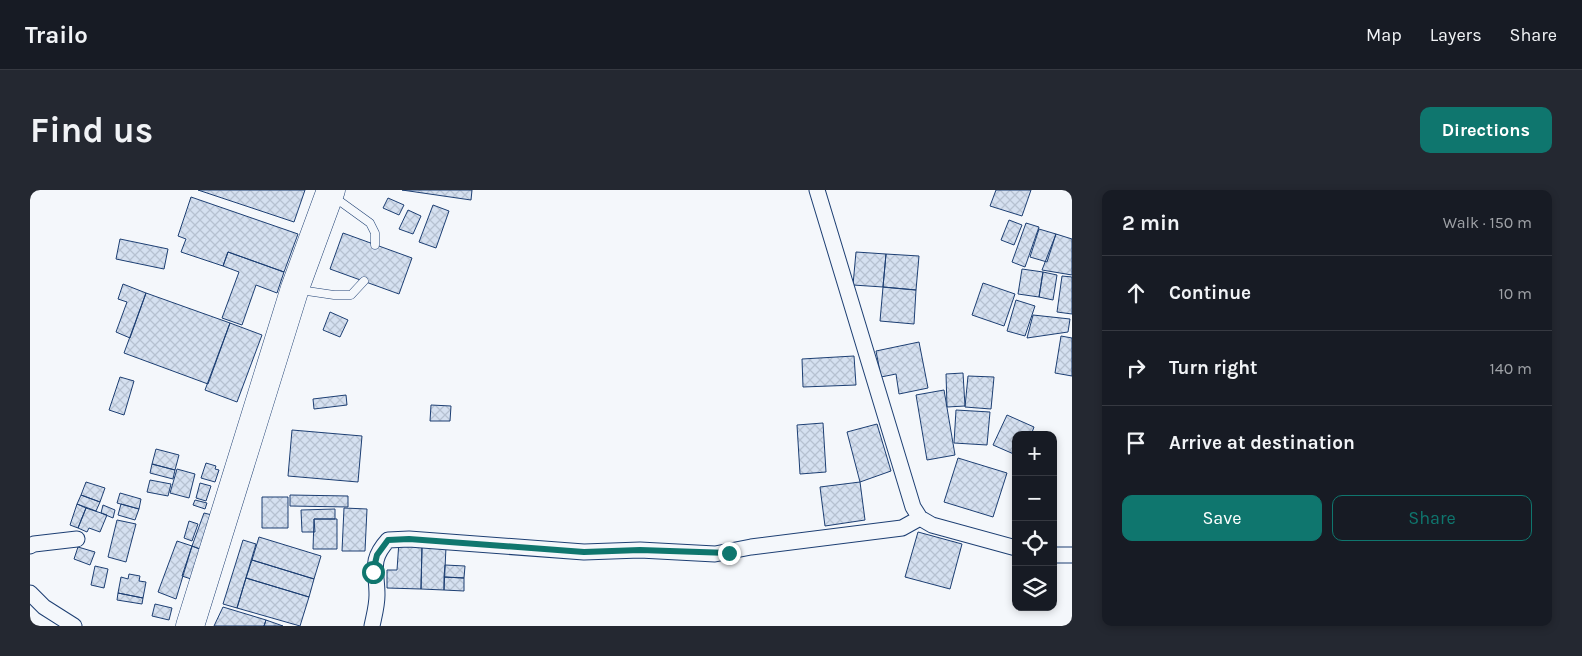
<!DOCTYPE html>
<html lang="en">
<head>
<meta charset="utf-8">
<style>
	body { margin:0; font-family:Karla,sans-serif; background:#242831; color:#f1f3f6 }
	.controls { position:absolute; right:15px; bottom:15px; display:grid; overflow:hidden; border-radius:10px; box-shadow:0 2px 8px #0003 }
	.controls button { width:45px; height:45px; display:grid; place-items:center; padding:0; border:0; border-bottom:1px solid #363941; background:#171b24; color:#f1f3f6; font:25px sans-serif }
	.stop { position:absolute; width:15px; height:15px; margin:-11px; border:4px solid #0f766e; border-radius:50%; background:#fff }
	.stop.end { background:#0f766e; border-color:#fff; box-shadow:0 1px 5px #0008 }
	.list { margin:0; padding:0; list-style:none }
	h2 { display:flex; justify-content:space-between; align-items:center; height:65px; margin:0; padding:0 20px; font-size:21px }
	h2 small { font-size:16px; font-weight:400; color:#9ea1a6 }
	.list li { display:grid; grid-template-columns:32px 1fr auto; gap:15px; align-items:center; box-sizing:border-box; height:75px; padding:0 20px; border-top:1px solid #363941 }
	.list b { display:block; font-size:19px; white-space:nowrap }
	.list em { font-size:16px; font-style:normal; color:#9ea1a6 }
	.actions { display:flex; gap:10px; padding:15px 20px }
	.actions a { flex:1; padding:11px 0; border:1px solid #0f766e; border-radius:10px; text-align:center; font-size:18px; color:#0f766e }
	.actions .main { background:#0f766e; color:#fff }
	.icon { flex:none; width:28px; height:28px; fill:none; stroke:currentColor; stroke-width:2; stroke-linecap:round; stroke-linejoin:round }
	.map { position:relative; flex:none; width:1042px; height:436px; overflow:hidden; border-radius:10px }
	header { display:flex; align-items:center; gap:30px; box-sizing:border-box; height:70px; padding:0 25px; background:#171b24; border-bottom:1px solid #363941 }
	header strong { font-size:24px }
	nav { display:flex; gap:28px; margin-inline-start:auto; font-size:18px }
	.intro { display:flex; align-items:center; justify-content:space-between; box-sizing:border-box; height:120px; padding:0 30px }
	h1 { margin:0; font-size:35px }
	.button { padding:12px 22px; border-radius:10px; background:#0f766e; color:#fff; font-size:18px; font-weight:700 }
	main { display:flex; gap:30px; padding:0 30px }
	aside { flex:1; background:#171b24; border-radius:10px; box-shadow:0 2px 8px #0003 }
	.map>svg:first-child { display:block }
</style>
</head>
<body>
<header>
<strong>Trailo</strong>
<nav><a>Map</a><a>Layers</a><a>Share</a></nav>
</header>
<div class="intro"><h1>Find us</h1><a class="button">Directions</a></div>
<main>
<div class="map">
<svg width="1042" height="436" viewBox="0 0 1042 436">
	<defs>
		<pattern id="building-cross-hatch" width="8" height="8" patternUnits="userSpaceOnUse" patternTransform="scale(1.25)"><rect width="8" height="8" fill="#d5e0f0"/><path d="M0 0l8 8M0 8l8-8" fill="none" stroke="#b6c1d1"/></pattern>
	</defs>
	<rect width="100%" height="100%" fill="#f4f7fb"/>
	<path fill="url(#building-cross-hatch)" stroke="#1d3f73" d="M168 0H275L264 32Z
		M372 0H442L441 10Z
		M966 0H1001L992 26 960 16Z
		M161 7 268 44 254 82 198 62 193 76 151 62 156 49 148 46Z
		M358 8 374 15 369 25 353 18Z
		M403 15 419 21 406 58 389 52Z
		M378 20 391 26 383 44 369 39Z
		M979 30 992 35 984 55 971 50Z
		M996 33 1009 37 995 77 982 72Z
		M1009 39 1026 44 1017 72 1000 67Z
		M313 43 382 68 369 104 300 79Z
		M1026 44 1042 49V85L1012 80Z
		M90 49 138 59 134 79 86 69Z
		M198 62 254 82 247 103 226 95 212 135 192 128 209 82 193 76Z
		M826 62 856 64 853 97 823 95Z
		M856 64 889 66 886 100 853 97Z
		M992 79 1013 82 1009 107 988 104Z
		M1013 82 1027 85 1023 110 1009 107Z
		M1032 86 1042 87V124L1027 122Z
		M953 93 985 104 974 136 942 125Z
		M93 94 116 103 100 148 86 142 97 112 88 109Z
		M853 97 886 100 884 134 850 131Z
		M116 103 200 133 178 194 94 163Z
		M986 110 1005 116 995 146 977 141Z
		M300 122 318 130 310 147 293 140Z
		M1003 125 1040 129 1038 142 997 148Z
		M200 133 232 145 207 212 175 200Z
		M1031 146 1042 148V186L1025 183Z
		M889 152 898 198 869 204 866 184 851 187 846 161Z
		M824 166 826 195 773 197 772 169Z
		M933 183 935 216 917 217 916 184Z
		M938 186 964 187 961 219 935 217Z
		M90 187 104 191 94 225 79 220Z
		M914 200 925 265 897 270 886 205Z
		M316 205 317 215 284 219 283 209Z
		M401 215 421 216 420 231H400Z
		M926 220 960 222 957 255 924 253Z
		M977 225 1004 237 1001 245H986V265L963 255Z
		M793 233 796 282 770 284 767 235Z
		M847 234 861 281 830 292 817 242Z
		M262 240 332 246 328 292 258 286Z
		M126 259 149 265 145 280 122 274Z
		M928 268 977 283 963 327 914 312Z
		M176 273 186 276 185 279 189 280 185 292 171 288Z
		M122 274 145 280 143 289 120 283Z
		M147 279 165 284 159 308 140 303Z
		M120 290 141 294 138 306 117 302Z
		M56 292 75 298 70 312 51 305Z
		M830 292 835 330 795 336 790 297Z
		M170 293 181 296 176 311 166 308Z
		M90 303 111 309 109 319 87 313Z
		M51 305 70 312 66 321 47 314Z
		M260 305 318 306V317L260 316Z
		M232 307H258V338H232Z
		M165 310 177 313 175 319 163 315Z
		M47 314 56 318 48 338 40 335Z
		M91 314 109 319 105 330 88 325Z
		M73 315 85 320 83 328 71 323Z
		M56 318 77 325 70 342 59 338 57 342 48 338Z
		M314 318 337 319 335 361H312Z
		M305 319V329H284L285 342H272L271 320Z
		M174 323 182 325 170 359 162 356Z
		M284 329H307V359H283Z
		M87 330 106 334 96 372 78 367Z
		M159 331 168 334 162 351 154 348Z
		M888 342 932 354 920 399 875 387Z
		M229 347 291 366 284 389 222 370Z
		M213 350 226 354 207 418 193 414Z
		M147 351 162 356 146 409 128 402Z
		M369 351 392 356 391 399 357 398V380H367Z
		M162 356 172 360 161 389 152 386Z
		M392 356 416 357 414 400 391 399Z
		M48 357 65 362 60 375 44 369Z
		M222 370 284 389 279 407 216 388Z
		M415 375 435 376 434 388 414 387Z
		M65 376 78 379 74 398 61 395Z
		M99 384 110 386 109 391 116 392 113 408 88 403 91 387 98 389Z
		M414 387 434 388V401L414 400Z
		M216 388 279 407 270 436 207 418Z
		M88 403 113 408 112 414 87 410Z
		M125 414 142 418 139 430 122 426Z
		M193 417 236 430 234 436H184Z
		M236 430 253 436H234Z"/>
	<g fill="none" stroke-linecap="round" stroke-linejoin="round">
		<g stroke="#1d3f73" stroke-width="9">
			<path id="lane" d="M304 7 340 33 345 43V55
				M270 100 304 105H321L334 91"/>
		</g>
		<g stroke="#1d3f73" stroke-width="17">
			<path id="street" d="M787 0 883 317 890 328 902 335 986 358
				M0 356 4 354 47 349
				M1023 365H1042
				M0 403 14 417 44 436
				M342 436C344 426 347 416 347 405 347 380 339 371 358 350L379 349 554 362 610 360 685 364 721 357 872 338 890 328"/>
		</g>
		<g stroke="#1d3f73" stroke-width="29">
			<path id="highway" d="M160 436 265 98 301 0"/>
		</g>
		<use href="#lane" stroke="#f4f7fb" stroke-width="8"/>
		<use href="#street" stroke="#f4f7fb" stroke-width="15"/>
		<use href="#highway" stroke="#f4f7fb" stroke-width="28"/>
	</g>
	<g fill="none" stroke-linecap="round" stroke-linejoin="round">
		<path stroke="#0f766e" stroke-width="6" d="M343 382 347 365 358 350 379 349 554 362 610 360 699 363"/>
	</g>
</svg>
<div class="controls">
<button>+</button>
<button>−</button>
<button><svg class="icon" aria-label="locate" viewBox="0 0 24 24"><circle cx="12" cy="12" r="6"/><path d="M12 2v4M12 18v4M2 12h4M18 12h4"/></svg></button>
<button><svg class="icon" aria-label="layers" viewBox="0 0 24 24"><path d="M12 4l9 5-9 5-9-5zM3 14l9 5 9-5"/></svg></button>
</div>
<div class="stop" style="left:343px;top:382px"></div>
<div class="stop end" style="left:699px;top:363px"></div>
</div>
<aside>
<h2>2 min<small>Walk · 150 m</small></h2>
<ul class="list">
<li><svg class="icon" aria-label="ahead" viewBox="0 0 24 24"><path d="M12 20V5M6 11l6-6 6 6"/></svg><div><b>Continue</b></div><em>10 m</em></li>
<li><svg class="icon" aria-label="right" viewBox="0 0 24 24"><path d="M7 20v-9h11M14 6l5 5-5 5"/></svg><div><b>Turn right</b></div><em>140 m</em></li>
<li><svg class="icon" aria-label="arrive" viewBox="0 0 24 24"><path d="M6 21V4h12l-3 4 3 4H6"/></svg><div><b>Arrive at destination</b></div></li>
</ul>
<div class="actions"><a class="main">Save</a><a>Share</a></div>
</aside>
</main>
</body>
</html>
